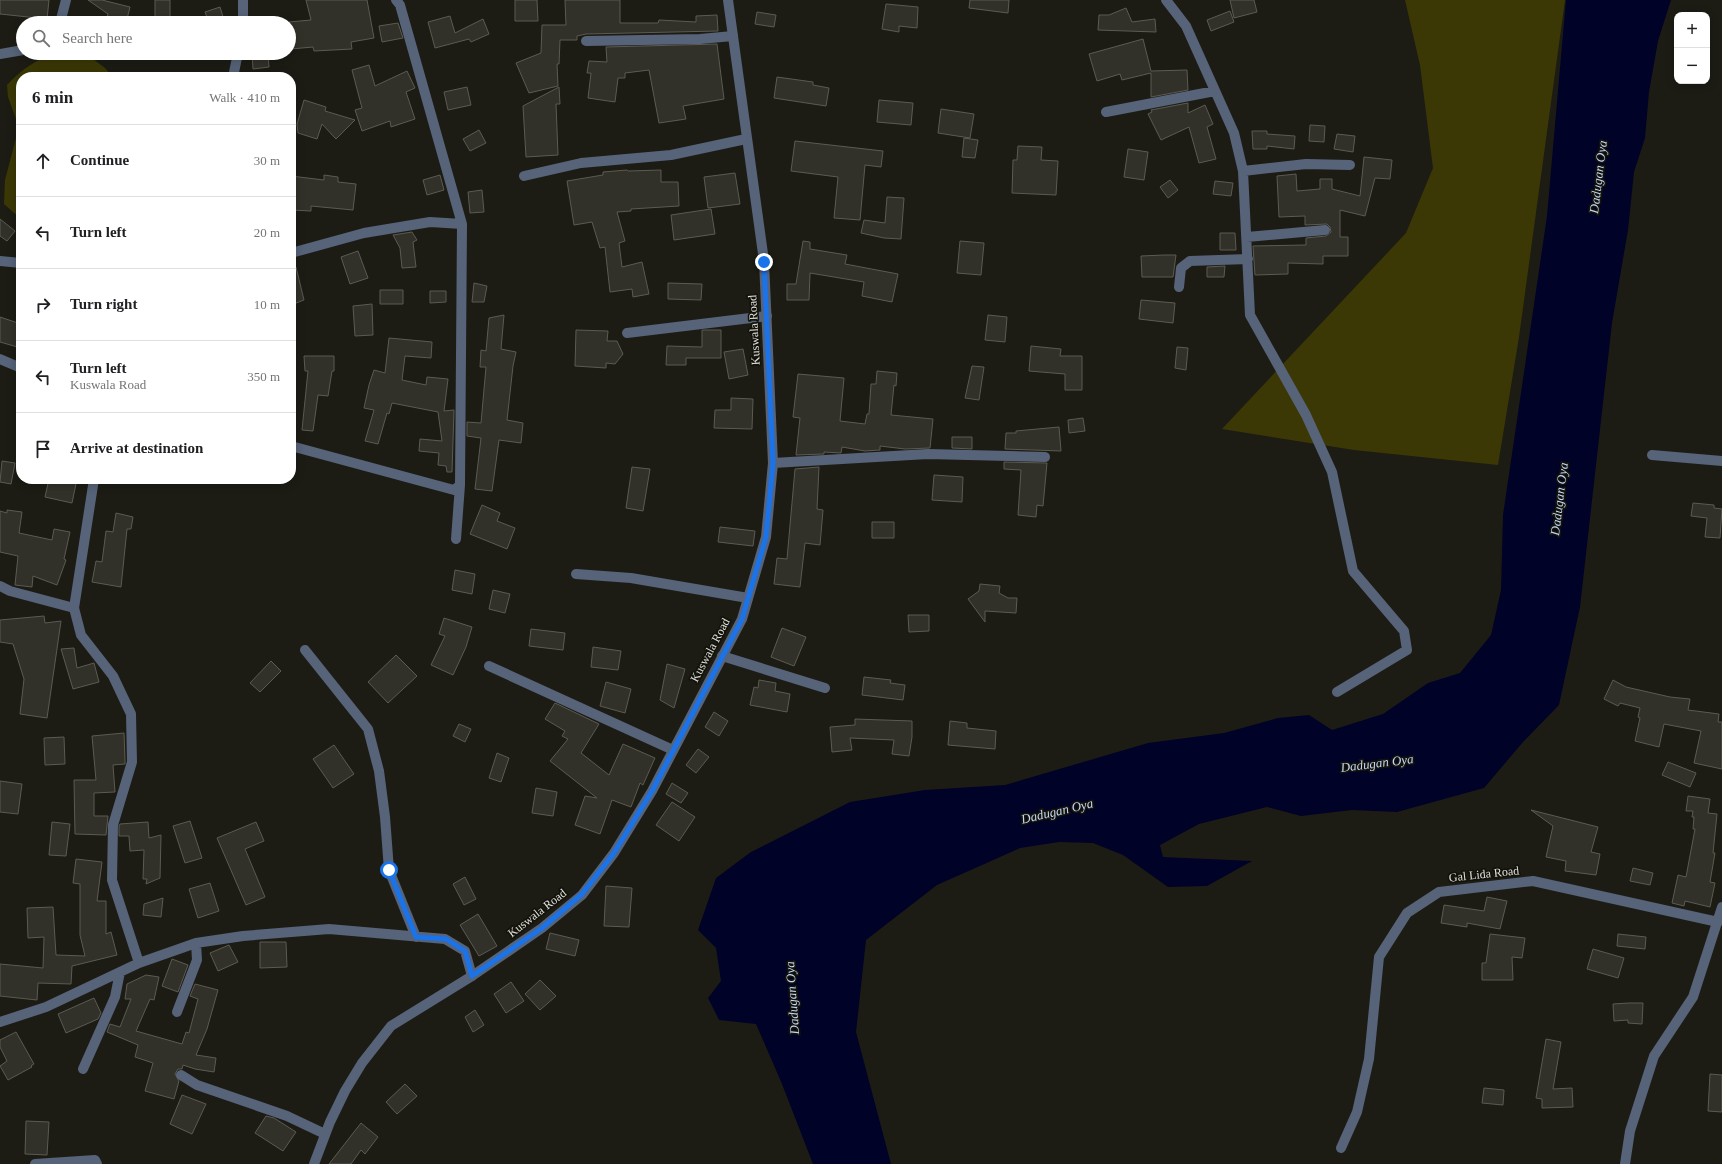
<!DOCTYPE html>
<html lang="en">
<head>
<meta charset="utf-8">
<style>
	body { margin:0; font-family:"Times New Roman",serif; background:#f6f6f6; color:#202124 }
	.controls { position:absolute; right:12px; top:12px; display:grid; overflow:hidden; border-radius:8px; box-shadow:0 2px 10px #0003 }
	.controls button { width:36px; height:36px; display:grid; place-items:center; padding:0; border:0; border-bottom:1px solid #e0e0e0; background:#fff; color:#202124; font:20px sans-serif }
	.stop { position:absolute; width:12px; height:12px; margin:-9px; border:3px solid #1a73e8; border-radius:50%; background:#fff }
	.stop.end { background:#1a73e8; border-color:#fff; box-shadow:0 1px 4px #0008 }
	.list { margin:0; padding:0; list-style:none }
	h2 { display:flex; justify-content:space-between; align-items:center; height:52px; margin:0; padding:0 16px; font-size:17px }
	h2 small { font-size:13px; font-weight:400; color:#757577 }
	.list li { display:grid; grid-template-columns:26px 1fr auto; gap:12px; align-items:center; box-sizing:border-box; height:72px; padding:0 16px; border-top:1px solid #e0e0e0 }
	.list b { display:block; font-size:15px; white-space:nowrap }
	.list p { margin:0; font-size:13px; white-space:nowrap; color:#757577 }
	.list em { font-size:13px; font-style:normal; color:#757577 }
	.icon { flex:none; width:22px; height:22px; fill:none; stroke:currentColor; stroke-width:2; stroke-linecap:round; stroke-linejoin:round }
	.map { position:relative; flex:none; width:1722px; height:1164px; overflow:hidden }
	.search { position:absolute; background:#fff; box-shadow:0 2px 10px #0003; left:16px; top:16px; width:280px; height:44px; display:flex; align-items:center; gap:10px; box-sizing:border-box; padding:0 14px; border-radius:22px; color:#757577; font-size:15px }
	.panel { position:absolute; background:#fff; box-shadow:0 2px 10px #0003; left:16px; top:72px; width:280px; height:412px; border-radius:16px }
	.map>svg:first-child { display:block }
</style>
</head>
<body>
<div class="map">
<svg width="1722" height="1164" viewBox="0 0 1722 1164">
	<rect width="100%" height="100%" fill="#1c1c15"/>
	<path fill="#3b3806" d="M1405 0H1565L1519 337 1498 465 1354 450 1222 429 1406 233 1433 168 1420 65Z
		M57 53H85L105 68 113 77H21V219L4 204 5 180 17 134 16 119 8 97 7 85C21 70 36 59 57 53Z"/>
	<path fill="#000227" d="M1566 0H1671L1658 41 1649 92 1645 138 1634 172 1628 230 1612 323 1580 607 1559 705 1523 742 1484 788 1397 812 1352 810 1301 816 1267 807 1199 824 1160 845 1163 857 1252 861 1207 886 1168 887 1123 855 1093 843 1059 842 1020 848 937 885 866 940 856 1032 891 1164H813L782 1084 756 1024 719 1020 708 998 721 981 716 948 698 930 716 878 751 852 850 802 925 790 1005 785 1148 743 1224 733 1278 718 1309 715 1332 730 1383 714 1428 683 1460 673 1491 635 1501 590 1503 515 1547 216Z"/>
	<path fill="#313129" stroke="#5b5b52" d="M0 0H49L47 19 0 14Z
		M88 0H102L130 7 126 23H105L108 14Z
		M155 0H170V23H155Z
		M306 0H367L374 38 351 42 352 49 314 51 313 47 291 49 289 22 311 20Z
		M515 0H537L538 21H515Z
		M565 0H620V23H658L659 20 696 22V16L717 15 718 31 586 34 577 36V40H560L559 64H557L558 86 529 93 516 63 541 53 542 25H566Z
		M970 0H1009L1008 13 969 8Z
		M1230 0H1254L1257 12 1234 18Z
		M886 4 918 7 917 28 899 26V32L882 29Z
		M220 7 225 23H209L205 12Z
		M1126 8 1132 22 1155 19 1156 32 1098 30 1099 15H1109Z
		M1230 11 1234 22 1211 31 1207 20Z
		M757 12 776 15 774 27 755 24Z
		M450 16 455 33 483 19 489 34 471 42 469 39 435 48 428 22Z
		M398 23 403 38 382 42 379 26Z
		M1143 39 1151 71 1187 70 1188 90 1151 97V73L1122 80 1120 74 1097 81 1089 54Z
		M717 44 724 99 683 106 686 119 659 123 649 70 625 73V78H618L615 102 588 98 591 73H587L589 61 607 62 606 47Z
		M252 53H268L269 67 253 69Z
		M369 65 375 86 407 71 415 88 406 92 415 119 391 127 390 121 362 131 355 110 362 108 352 70Z
		M777 77 813 82V85L829 88 826 106 774 98Z
		M467 87 471 105 448 110 444 92Z
		M559 87 560 104H556L558 155 526 157 523 106Z
		M304 100 326 107 325 111 355 120 336 139 322 124 317 139 298 133 297 124Z
		M879 100 913 103 911 125 877 122Z
		M1188 103V113L1205 105 1213 124 1207 127 1216 159 1199 163 1189 127 1161 140 1148 114 1152 112 1151 110Z
		M941 109 974 114 970 138 938 133Z
		M1310 125 1325 126 1324 142 1309 141Z
		M479 130 486 143 470 151 463 139Z
		M1252 131H1267V134L1295 136 1294 149 1267 146V149H1253Z
		M1337 134 1355 136 1353 152 1334 149Z
		M964 138 978 140 975 158 962 157Z
		M795 141 883 151 881 167 865 165 860 220 834 218 838 177 791 171Z
		M1018 146 1042 147 1041 160 1058 161 1056 195 1012 193 1013 160H1017Z
		M1128 149 1148 152 1144 180 1124 177Z
		M1364 157 1392 160 1390 179 1375 178 1365 216 1340 210V237H1348V256H1323V264L1288 263V274L1255 275 1253 246 1306 245V238L1326 236 1331 232 1330 227 1327 224 1305 225V216L1279 217 1277 176 1296 174 1297 191 1320 189V179H1332V189L1360 196Z
		M627 170 628 171 661 170V182H678L679 206 631 209V211L617 212 625 241 619 243 622 267 642 262 649 294 633 297 632 289 610 292 605 247 600 248 592 222 574 225 567 181 603 175V172Z
		M735 173 740 204 708 208 704 177Z
		M324 175 338 177V182L356 184 353 210 311 206V211L291 210V176L324 180Z
		M440 175 444 190 427 195 423 180Z
		M1170 180 1178 190 1168 198 1160 187Z
		M1215 181 1233 183 1231 196 1213 194Z
		M482 190 484 212 470 213 468 192Z
		M887 197 904 198 901 239 884 238 861 233 864 220 885 223Z
		M711 209 715 234 674 240 671 215Z
		M0 219 15 231 7 241 0 236Z
		M412 232 417 240 413 242 416 267 402 268 400 248 393 235Z
		M1220 233H1235L1236 250H1220Z
		M803 241 810 242V249L847 255 845 264 898 274 892 302 862 296 864 282 810 273 809 300H787V284H796Z
		M960 241 984 243 981 275 957 273Z
		M358 251 368 278 350 284 341 257Z
		M1164 255H1176L1173 277H1142L1141 256Z
		M1225 266 1224 277H1207V267Z
		M291 267H296L304 300 291 305Z
		M474 283 487 286 484 302H472Z
		M668 283 702 284 701 300 668 299Z
		M380 290H403V304H380Z
		M430 291H446V302L430 303Z
		M1141 300 1175 303 1173 323 1139 319Z
		M372 304 373 335 355 336 353 306Z
		M504 315 501 349 516 352 513 366 507 420 523 423 521 443 499 440 492 491 475 489 481 438 467 436V422L481 423 486 367H480L481 350 486 351 489 318Z
		M988 315 1007 317 1005 342 985 340Z
		M0 317 21 324V348L0 342Z
		M576 330 608 331 607 341H617L623 354 615 364 606 363V368L575 366Z
		M702 330H721V358H686V365H666L667 346 702 347Z
		M389 338 432 342 431 358 405 356 402 380 426 385 427 377 448 379 444 411 454 410 452 472H447L446 466 438 465 439 453 419 451 420 439 442 441 438 412 392 403 389 414 387 413 378 444 365 441 374 410 364 408 369 385 374 370 385 373Z
		M1031 346 1061 349 1060 356H1082V390H1065V374L1029 371Z
		M1177 347 1188 348 1186 370 1175 368Z
		M743 349 748 375 729 379 724 352Z
		M304 356H334V371H332L328 396 318 395 313 431 302 430 308 371H305Z
		M972 366 984 367 979 400 965 398Z
		M877 371 897 373 896 386 894 385 891 415 933 419 930 448 905 449 880 446V450L865 451 842 447 841 453 824 452V454L796 455 800 418 793 417 798 374 844 378 840 421 865 424 867 414H869L871 384H876Z
		M731 398 753 399 752 429 714 428 715 410H731Z
		M1083 418 1085 431 1069 433 1068 420Z
		M1059 427 1061 451 1005 449 1006 433H1016V431Z
		M952 437H972V449L952 448Z
		M2 461 15 463 11 484 0 482Z
		M1004 462 1047 463 1043 506 1037 505 1036 517 1018 515 1021 470 1004 469Z
		M632 467 650 469 643 511 626 508Z
		M819 467 817 509 823 510 820 545 805 543 800 587 774 584 777 558 787 559 795 469Z
		M934 475 963 477 962 502 932 500Z
		M49 479H77L72 503 45 497Z
		M1693 503 1714 505V508L1722 509 1720 538 1705 537 1707 518 1691 516Z
		M482 505 500 513 497 521 515 528 507 549 470 534Z
		M7 510 22 512 19 533 52 540 54 529 70 532 64 559 66 560 57 585 33 576 32 587 15 585 18 556 0 552V511L7 513Z
		M116 513 133 517 131 529H127L121 587 92 582 96 561 102 562 106 531 113 532Z
		M872 522H894V538H872Z
		M720 527 755 531 753 546 718 542Z
		M455 570 475 574 472 594 452 590Z
		M980 584 1000 586 999 593 1008 598H1017L1016 613 985 611V622L968 599 979 591Z
		M493 590 510 594 505 613 489 609Z
		M908 615H929V631L909 632Z
		M44 616 45 623 61 621 47 718 20 714 24 679 13 644 0 642V620Z
		M444 618 472 627 466 647 453 675 431 665 445 636 439 634Z
		M782 628 806 637 794 666 771 657Z
		M531 629 565 633 563 650 529 646Z
		M593 647 621 651 618 670 591 667Z
		M74 648 77 668 94 663 99 682 73 689 61 649Z
		M396 655 417 676 388 703 368 682Z
		M271 661 281 671 260 692 250 683Z
		M667 664 685 669 674 708 660 700Z
		M864 677 891 680 890 683 905 685 903 700 862 695Z
		M759 680 776 683 775 691 790 694 787 712 750 705 754 687 758 688Z
		M1613 680 1626 687 1670 697 1690 699 1688 710 1719 714 1718 722H1722V769L1694 763 1701 731 1664 724 1659 747 1635 741 1640 718 1638 717 1640 708 1620 703 1618 706 1604 699Z
		M606 682 631 689 625 713 600 706Z
		M555 703 599 724 581 753 609 775 623 744 655 758 643 785 640 783 631 807 612 800 600 834 575 825 585 796 597 798 550 761 568 739 562 736 565 731 545 719Z
		M714 712 728 721 719 736 705 727Z
		M855 719 912 721V737L909 756 892 754 894 740 850 738 852 750 832 752 830 727 855 725Z
		M950 721 967 723V728L996 731 995 749 948 745Z
		M459 724 471 729 465 742 453 736Z
		M124 733 125 761V764L113 765 115 792 94 793V816H108L106 835 75 834 74 780H96L92 736Z
		M64 737 65 764 45 765 44 738Z
		M334 745 354 774 333 788 313 759Z
		M698 749 709 757 696 773 686 765Z
		M497 753 509 758 501 782 489 778Z
		M1668 762 1696 773 1690 787 1662 775Z
		M0 781 22 784 18 814 0 812Z
		M672 783 688 793 681 803 666 794Z
		M536 788 557 792 553 816 532 813Z
		M1688 796 1710 799 1708 813 1717 814 1713 853H1715L1710 882 1715 883 1710 907 1685 901 1684 906 1672 903 1678 875 1686 877 1695 829H1693L1694 817H1692L1693 811H1686Z
		M672 802 695 817 679 841 656 825Z
		M1531 810 1598 827 1591 852 1600 854 1596 875 1565 871 1566 861 1546 857 1553 826Z
		M190 821 202 858 185 863 173 826Z
		M52 822 70 824 66 856 49 855Z
		M148 822 149 838 161 835 160 878 146 884 147 879H143L144 850 130 851 129 836H119V826L120 824Z
		M256 822 264 841 245 849 265 897 246 905 217 838Z
		M76 859 102 862 97 901H106V934L111 932 117 955 72 966 71 984 38 983 37 1000 0 996V964L43 968 44 937 28 938 27 908 53 907 56 955 85 956 80 935V884L73 883Z
		M1633 868 1653 873 1650 885 1630 881Z
		M465 877 476 899 464 905 453 884Z
		M210 883 219 911 198 918 189 889Z
		M606 886 632 888 629 927 604 926Z
		M1487 897 1507 901 1500 929 1467 923V927L1441 923 1444 905 1484 911Z
		M163 898 161 917 143 915 144 904Z
		M478 914 497 946 479 956 460 925Z
		M550 933 579 940 575 956 546 949Z
		M1490 934 1525 938 1522 958 1512 957 1513 980H1482V963H1486Z
		M1618 934 1646 937 1645 949 1617 946Z
		M260 942H286L287 967 260 968Z
		M229 945 238 962 218 971 210 953Z
		M1593 949 1624 958 1618 978 1587 969Z
		M172 959 188 965 178 992 162 986Z
		M146 975 159 977 154 1000 150 999 136 1031 182 1044 186 1032 189 1033 198 999 190 996 195 984 218 990 207 1029 196 1055 216 1058 214 1072 195 1069 183 1065 182 1069H178L175 1074 179 1081 174 1099 145 1091 153 1063 135 1057 138 1045 107 1032 110 1024 120 1027 131 999H125L127 984Z
		M540 980 556 996 540 1010 525 994Z
		M511 982 524 1001 506 1013 494 994Z
		M94 998 101 1013 98 1019 66 1033 58 1014Z
		M1629 1003H1643L1642 1024 1628 1023V1020L1614 1021 1613 1004Z
		M475 1010 484 1025 473 1032 465 1017Z
		M16 1032 34 1064 31 1066 32 1067 8 1080 0 1066 7 1061 0 1047V1040Z
		M1546 1039 1561 1042 1553 1089 1572 1088 1573 1107 1542 1108V1099L1536 1098Z
		M1710 1074 1722 1075V1112L1708 1111Z
		M405 1084 417 1096 397 1114 386 1102Z
		M1484 1088 1504 1090 1503 1105 1482 1103Z
		M182 1095 206 1104 192 1134 170 1124Z
		M266 1116 274 1118 296 1132 283 1151 255 1133Z
		M26 1121 49 1122 47 1155 25 1154Z
		M361 1123 378 1137 365 1154 361 1150 351 1164H329Z"/>
	<g fill="none" stroke-linecap="round" stroke-linejoin="round">
		<path stroke="#566378" stroke-width="10" d="M243 0V23
			M396 0 400 5 462 224 460 485 456 539
			M1166 0 1186 26 1234 133 1243 171 1250 315 1306 415 1332 472 1353 571 1404 631 1407 650 1337 692
			M60 23 66 0
			M586 41 700 39 733 36
			M0 54 23 50
			M233 77 238 53
			M1106 112 1215 91
			M1243 171 1306 164 1350 165
			M524 176 581 163 671 155 746 139
			M1247 237 1325 230
			M291 253 364 233 430 222 462 224
			M0 261 21 263
			M1179 287 1181 268 1190 261 1248 259
			M627 333 767 316
			M0 359 21 368
			M291 446 454 490 460 485
			M1652 455 1722 461
			M773 463 928 454 1045 457
			M576 574 631 578 748 598
			M0 586 10 591 74 608 81 635 113 676 131 714 132 762 113 825 112 880 139 963 46 1007 0 1022
			M74 608 94 479
			M305 650 368 729 379 771 385 817 389 870 416 937
			M722 656 825 688
			M489 666 673 750
			M139 963 196 943 243 936 329 929 445 939 465 951 472 976
			M177 1012 197 960 196 943
			M83 1069 115 997 120 972
			M181 1075 197 1085 287 1116 325 1134
			M1341 1148 1357 1112 1369 1059 1379 957 1407 913 1439 892 1533 881 1718 922
			M35 1164 95 1160 97 1164
			M1625 1164 1630 1131 1654 1056 1693 997 1722 907"/>
		<path stroke="#566378" stroke-width="10" d="M314 1164 330 1122 345 1091 362 1063 391 1026 472 976 542 928 582 895 614 853 652 791 742 619 766 537 773 463 764 261 728 0"/>
	</g>
	<g fill="none" stroke-linecap="round" stroke-linejoin="round">
		<path stroke="#1a73e8" stroke-width="5" d="M389 870 416 937 446 939 465 951 472 976 542 928 582 894 614 853 652 791 742 619 766 537 773 463 764 262"/>
	</g>
	<g text-anchor="middle" dominant-baseline="central" stroke-width="3.5" stroke-linejoin="round" paint-order="stroke">
		<g font-size="12" fill="#e1e1dc" stroke="#13130c">
			<text transform="translate(754 330) rotate(-93)">Kuswala Road</text>
			<text transform="translate(710 650) rotate(-62)">Kuswala Road</text>
			<text transform="translate(1484 874) rotate(-6)">Gal Lida Road</text>
			<text transform="translate(537 913) rotate(-38)">Kuswala Road</text>
		</g>
		<g font-size="13" font-style="italic" fill="#c5d7f4" stroke="#13130c">
			<text transform="translate(1598 177) rotate(-83)">Dadugan Oya</text>
			<text transform="translate(1559 499) rotate(-83)">Dadugan Oya</text>
			<text transform="translate(1377 763) rotate(-7)">Dadugan Oya</text>
			<text transform="translate(1057 811) rotate(-13)">Dadugan Oya</text>
			<text transform="translate(792 998) rotate(-94)">Dadugan Oya</text>
		</g>
	</g>
</svg>
<div class="controls">
<button>+</button>
<button>−</button>
</div>
<div class="stop" style="left:389px;top:870px"></div>
<div class="stop end" style="left:764px;top:262px"></div>
<div class="search"><svg class="icon" aria-label="search" viewBox="0 0 24 24"><circle cx="10" cy="10" r="6"/><path d="M15 15l6 6"/></svg>Search here</div>
<section class="panel">
<h2>6 min<small>Walk · 410 m</small></h2>
<ul class="list">
<li><svg class="icon" aria-label="ahead" viewBox="0 0 24 24"><path d="M12 20V5M6 11l6-6 6 6"/></svg><div><b>Continue</b></div><em>30 m</em></li>
<li><svg class="icon" aria-label="left" viewBox="0 0 24 24"><path d="M17 20v-9H6M10 6l-5 5 5 5"/></svg><div><b>Turn left</b></div><em>20 m</em></li>
<li><svg class="icon" aria-label="right" viewBox="0 0 24 24"><path d="M7 20v-9h11M14 6l5 5-5 5"/></svg><div><b>Turn right</b></div><em>10 m</em></li>
<li><svg class="icon" aria-label="left" viewBox="0 0 24 24"><path d="M17 20v-9H6M10 6l-5 5 5 5"/></svg><div><b>Turn left</b><p>Kuswala Road</p></div><em>350 m</em></li>
<li><svg class="icon" aria-label="arrive" viewBox="0 0 24 24"><path d="M6 21V4h12l-3 4 3 4H6"/></svg><div><b>Arrive at destination</b></div></li>
</ul>
</section>
</div>
</body>
</html>
